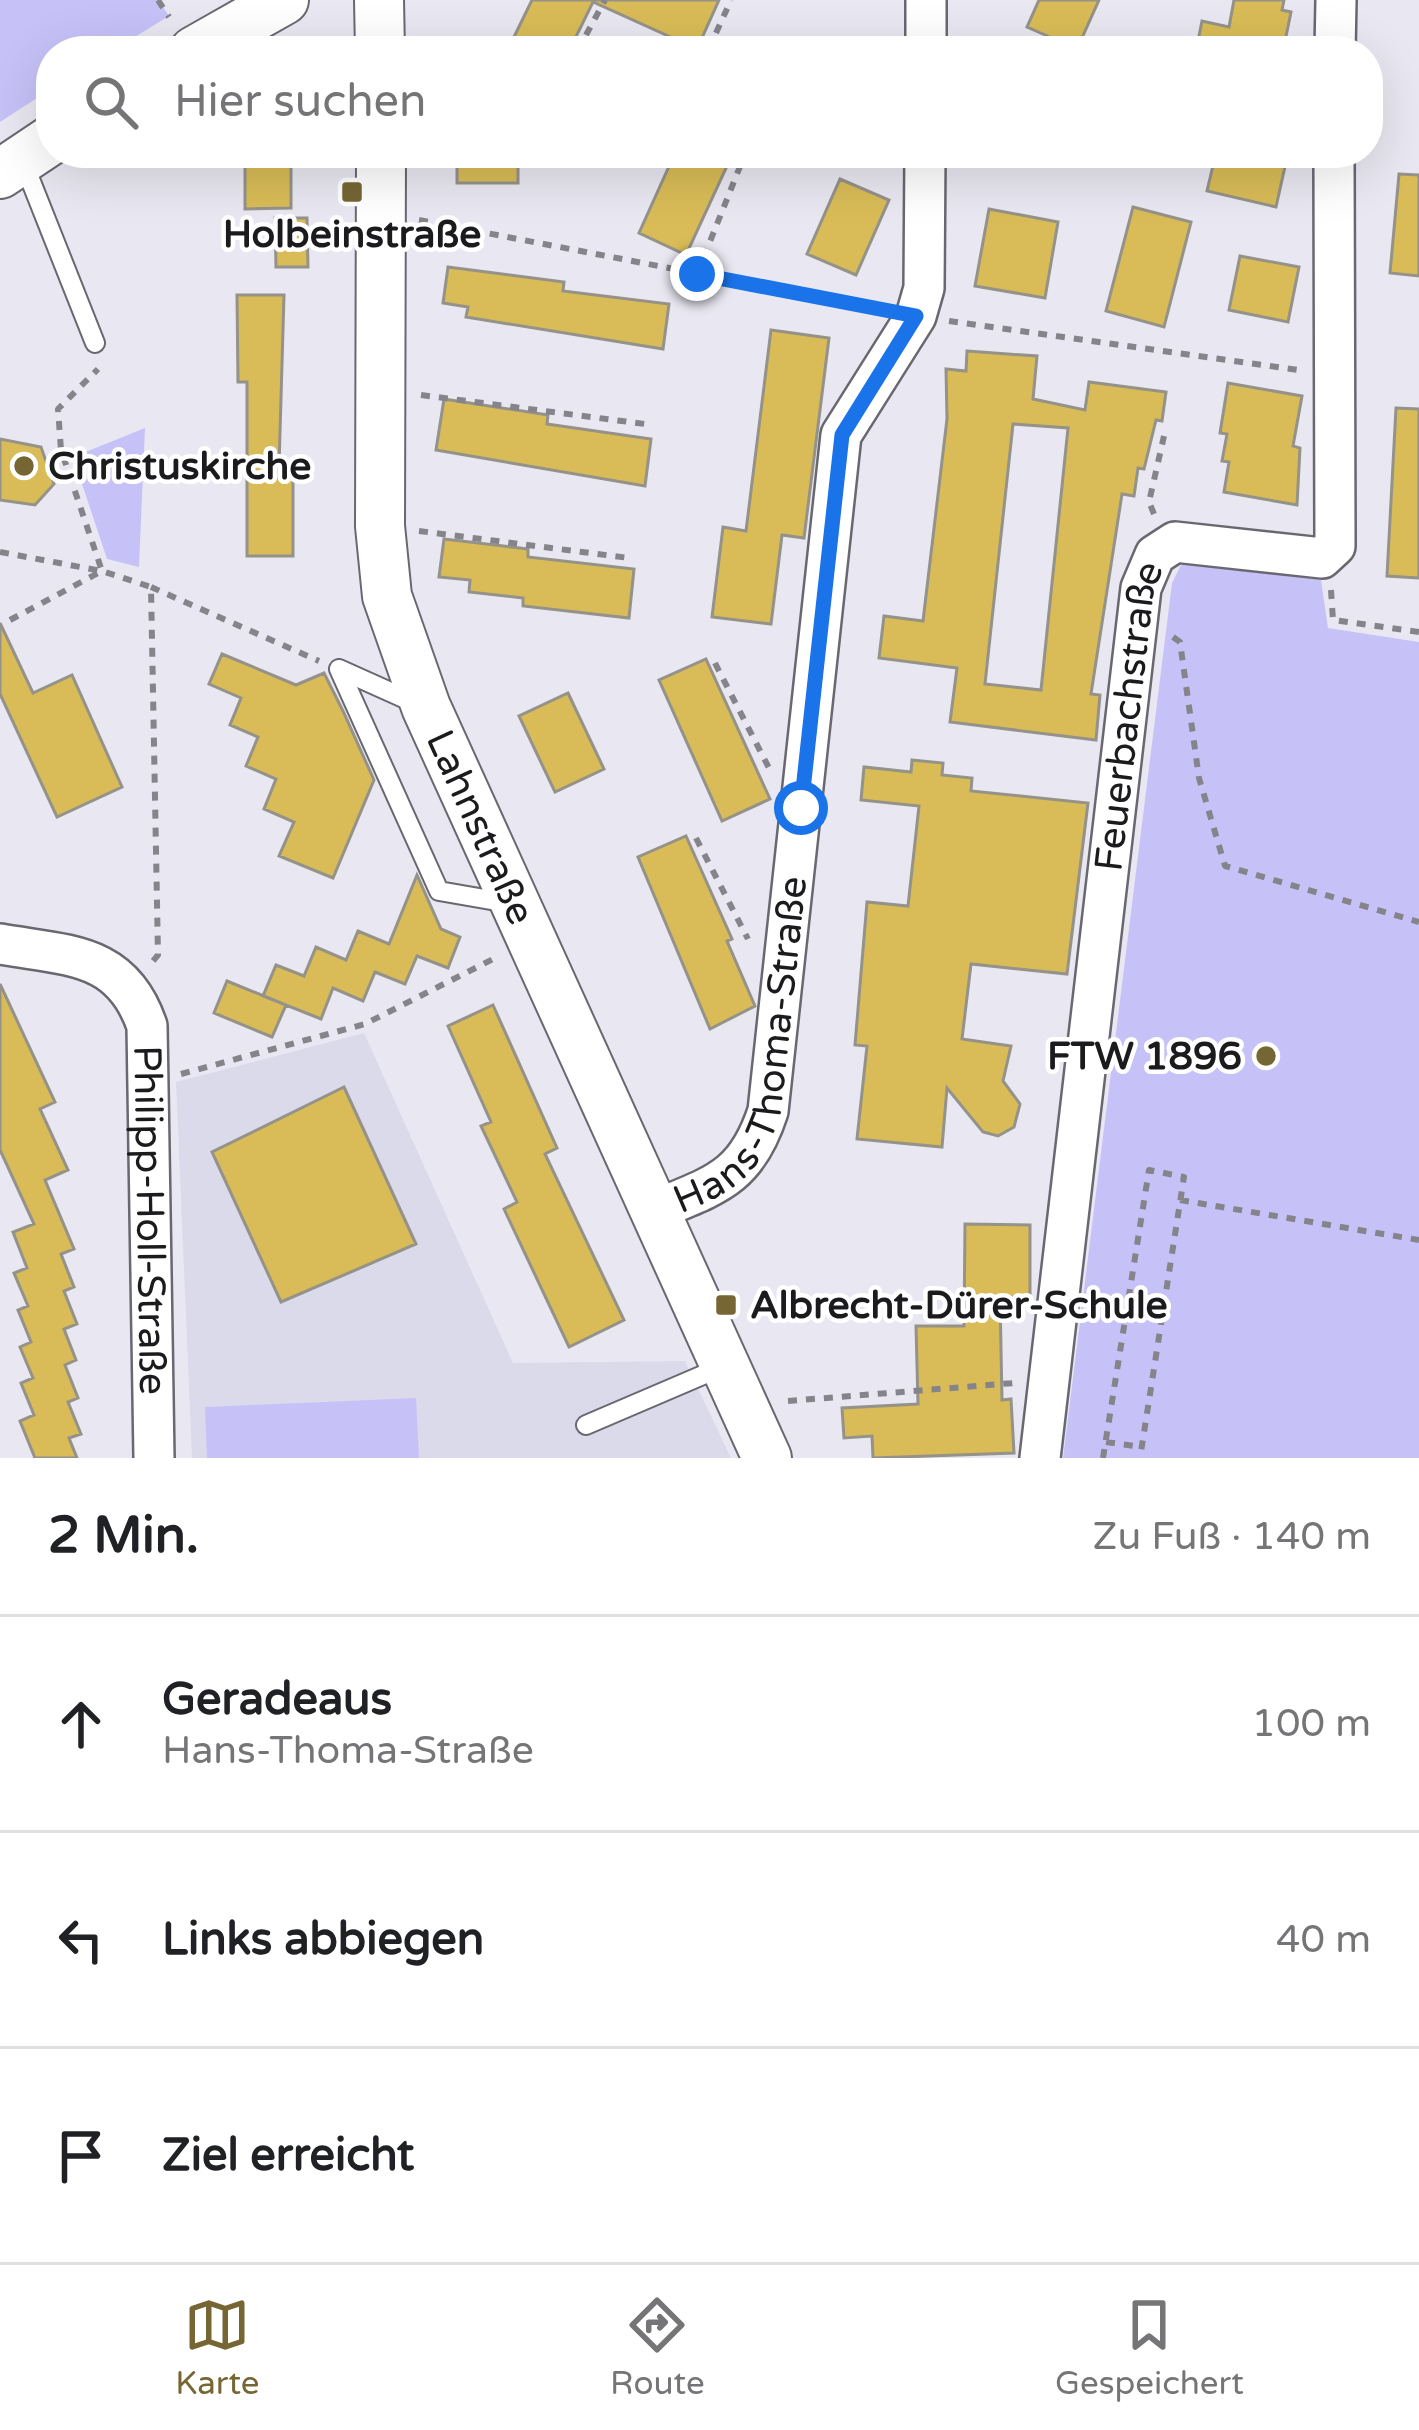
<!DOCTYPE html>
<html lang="de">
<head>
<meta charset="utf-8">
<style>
	body { margin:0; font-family:"Varela Round",sans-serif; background:#f2f2f2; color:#202124 }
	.stop { position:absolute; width:36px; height:36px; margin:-27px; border:9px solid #1a73e8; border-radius:50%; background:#fff }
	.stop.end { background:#1a73e8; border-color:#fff; box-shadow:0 3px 12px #0008 }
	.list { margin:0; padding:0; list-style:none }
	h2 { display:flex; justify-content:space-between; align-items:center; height:156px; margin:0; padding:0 48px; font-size:51px }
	h2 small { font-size:39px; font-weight:400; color:#757577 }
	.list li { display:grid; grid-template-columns:78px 1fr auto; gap:36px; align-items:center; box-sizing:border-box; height:216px; padding:0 48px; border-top:3px solid #e0e0e0 }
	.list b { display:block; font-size:45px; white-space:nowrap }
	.list p { margin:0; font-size:39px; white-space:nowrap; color:#757577 }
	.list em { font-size:39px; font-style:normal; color:#757577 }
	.icon { flex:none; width:66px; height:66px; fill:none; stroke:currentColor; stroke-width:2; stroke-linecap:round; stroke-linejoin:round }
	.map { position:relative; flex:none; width:1419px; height:1458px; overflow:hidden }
	.search { position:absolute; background:#fff; box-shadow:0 12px 48px #0002; left:36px; right:36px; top:36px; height:132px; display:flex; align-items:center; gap:30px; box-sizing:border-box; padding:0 42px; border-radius:48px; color:#757577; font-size:45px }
	.sheet { height:804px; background:#fff }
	nav { display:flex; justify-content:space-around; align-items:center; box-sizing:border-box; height:168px; border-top:3px solid #e0e0e0; background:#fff; font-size:33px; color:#757577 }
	nav a { display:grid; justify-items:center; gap:6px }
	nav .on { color:#756633 }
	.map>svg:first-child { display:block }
</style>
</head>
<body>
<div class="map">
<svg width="1419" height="1458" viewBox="0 0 1419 1458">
	<rect width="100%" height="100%" fill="#e9e8f2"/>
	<path fill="#dbdaeb" d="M364 1033 513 1363 685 1361 731 1458H192L176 1082Z"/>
	<path fill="#c6c2f8" d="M0 0H158L169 16 112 51H51V89L0 122Z
		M145 428 139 567 107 559 73 457Z
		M1193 558 1320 573 1328 628 1419 642V1458H1063L1172 583 1181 565Z
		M416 1398 419 1458H207L205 1407Z"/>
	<path fill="#d9bc57" stroke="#949289" stroke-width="3" fill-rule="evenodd" d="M532 0H719L697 49 593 2 569 51H528L511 43Z
		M1039 0H1099L1077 49 1027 27Z
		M1234 0H1284L1282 10 1291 12 1283 51H1196L1202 21 1229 27Z
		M245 153H291V208L245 209Z
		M457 153H518V183H457Z
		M675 153H733L686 255 639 233Z
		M1216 153H1288L1276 207 1207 191Z
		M1399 174 1419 175V276L1390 273Z
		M840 179 889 200 856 275 807 254Z
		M1133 207 1191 222 1164 327 1106 311Z
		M989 209 1058 222 1045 298 975 286Z
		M275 218H307L308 267H276Z
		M1240 256 1299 267 1288 322 1229 310Z
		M448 267 564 282 563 291 669 304 663 349 466 317 468 307 443 303Z
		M237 295H284L279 467H293V556H247V382H238Z
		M771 330 829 338 804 538 782 535 771 624 712 617 723 527 746 531Z
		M967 351 1037 356 1033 399 1085 410 1089 382 1166 392 1162 421 1156 420 1144 469 1138 468 1134 496 1122 494 1091 694 1100 695 1096 740 950 722 957 668 879 658 884 616 923 621 947 419 946 369 966 371ZM1013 424 1068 428 1041 690 985 684Z
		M1228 383 1302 396 1293 446 1300 448 1297 505 1224 492 1229 462 1222 461 1227 434 1220 433Z
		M444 399 548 415 547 424 651 439 645 486 436 450Z
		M1396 408 1419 409V578L1387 576Z
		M0 439 41 447 54 484 35 505 0 500Z
		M444 539 528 549V557L634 569 629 618 523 606V598L469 592 470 580 439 577Z
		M0 623 33 693 72 675 122 787 57 817 0 694Z
		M222 654 296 685 324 673 343 711 374 780 333 878 279 856 294 822 264 809 276 779 246 766 258 737 230 725 241 698 209 684Z
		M706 659 770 799 722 821 659 680Z
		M568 693 604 769 555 792 519 716Z
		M912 760 943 763 942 775 972 778 971 791 1088 803 1067 974 971 964 962 1039 1011 1046 1003 1081 1020 1104 1014 1127 998 1136 983 1132 947 1088 942 1147 857 1139 867 1046 855 1045 867 902 908 906 919 806 861 800 864 767 911 772Z
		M686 836 732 939 727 941 755 1006 710 1029 638 857Z
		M417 875 441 929 460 937 448 968 417 956 405 984 375 972 363 1001 333 988 321 1019 263 996 276 965 304 976 316 947 346 960 358 931 389 944Z
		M227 981 286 1005 272 1037 214 1013Z
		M0 984 55 1102 40 1109 68 1170 45 1180 74 1249 61 1254 74 1287 64 1291 77 1324 64 1329 76 1360 65 1365 78 1398 68 1402 81 1434 69 1438 77 1458H35L20 1421 34 1415 21 1383 33 1378 20 1347 31 1342 18 1310 28 1306 14 1273 27 1268 13 1232 34 1224 0 1150Z
		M493 1005 557 1148 545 1154 624 1320 569 1347 504 1209 517 1202 481 1126 491 1122 448 1026Z
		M344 1087 416 1244 281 1302 212 1152Z
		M965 1224 1030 1225V1297H1000L1002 1400 1011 1399 1014 1453 873 1458 872 1436 844 1438 842 1408 918 1404 916 1326H964Z"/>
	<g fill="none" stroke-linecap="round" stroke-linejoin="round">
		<g stroke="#696871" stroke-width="22">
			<path id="service" d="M24 164 95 343
				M339 669 439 891 508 903
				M339 669 417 704
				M586 1425 724 1366"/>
		</g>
		<g stroke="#696871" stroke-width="44">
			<g id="minor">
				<path d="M926 51V0"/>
				<path d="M1335 51 1336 0"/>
				<path id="s1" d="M0 944C68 956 122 952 147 1026L154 1458"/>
				<path id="s2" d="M653 1211C715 1185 746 1179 768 1111L841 435 916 316 924 288 925 153"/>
				<path id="s3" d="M1040 1458 1141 588 1155 555 1175 542 1322 558 1335 546 1334 153"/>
			</g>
		</g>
		<g stroke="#696871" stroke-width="52">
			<g id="tertiary">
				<path d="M379 0 380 51"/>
				<path d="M194 51 284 0"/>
				<path id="s4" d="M381 153 380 526 387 596 426 707 767 1458"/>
				<path d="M0 174 51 140"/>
			</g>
		</g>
		<path stroke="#85848b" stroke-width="6" stroke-dasharray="9 9" stroke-linecap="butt" d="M158 0 169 17
			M716 33 731 0
			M586 35 605 0
			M419 220 877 308
			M697 274 745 154
			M949 321 1299 370
			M421 395 645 424
			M1154 514 1149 502 1164 436
			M419 531 629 558
			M0 552 102 571 151 587 158 955 153 961
			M151 587 319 661
			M1331 590 1333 620 1419 632
			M10 620 102 571 61 450 58 409 98 369
			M1173 637 1180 642 1199 778 1225 866 1419 922
			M715 663 769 768
			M696 838 748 939
			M181 1074 365 1024 499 956
			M1180 1200 1419 1240
			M788 1401 1014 1383
			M1106 1442 1142 1447
			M1103 1458 1149 1170 1184 1177 1140 1458"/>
		<use href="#service" stroke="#fff" stroke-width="18"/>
		<use href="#minor" stroke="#fff" stroke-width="39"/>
		<use href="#tertiary" stroke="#fff" stroke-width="48"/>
	</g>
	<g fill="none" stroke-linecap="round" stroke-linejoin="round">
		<path stroke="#1a73e8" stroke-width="15" d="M697 274 916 316 842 435 801 808"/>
	</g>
	<g fill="#756633" stroke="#fff" stroke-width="4.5">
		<rect x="340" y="180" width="24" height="24" rx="6"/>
		<circle cx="24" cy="466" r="12"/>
		<circle cx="1266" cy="1056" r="12"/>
		<rect x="714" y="1293" width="24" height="24" rx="6"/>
	</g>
	<g text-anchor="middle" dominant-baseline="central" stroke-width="9" stroke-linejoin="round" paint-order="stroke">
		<g font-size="39" font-weight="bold" fill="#1b1b1e" stroke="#fff" text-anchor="start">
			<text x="352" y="234" text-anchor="middle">Holbeinstraße</text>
			<text x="48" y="466">Christuskirche</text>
			<text x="1242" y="1056" text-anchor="end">FTW 1896</text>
			<text x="750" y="1305">Albrecht-Dürer-Schule</text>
		</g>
		<g font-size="39" fill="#1b1b1e" stroke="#fff">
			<text stroke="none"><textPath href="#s3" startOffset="747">Feuerbachstraße</textPath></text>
			<text stroke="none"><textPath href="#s4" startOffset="693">Lahnstraße</textPath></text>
			<text stroke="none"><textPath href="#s2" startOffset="210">Hans-Thoma-Straße</textPath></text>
			<text stroke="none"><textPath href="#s1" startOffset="375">Philipp-Holl-Straße</textPath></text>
		</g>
	</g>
</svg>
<div class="stop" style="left:801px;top:808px"></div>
<div class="stop end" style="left:697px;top:274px"></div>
<div class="search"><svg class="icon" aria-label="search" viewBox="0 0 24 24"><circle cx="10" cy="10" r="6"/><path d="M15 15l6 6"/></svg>Hier suchen</div>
</div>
<section class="sheet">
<h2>2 Min.<small>Zu Fuß · 140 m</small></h2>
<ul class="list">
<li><svg class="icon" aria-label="ahead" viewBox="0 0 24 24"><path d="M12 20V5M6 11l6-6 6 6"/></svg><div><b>Geradeaus</b><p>Hans-Thoma-Straße</p></div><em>100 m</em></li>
<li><svg class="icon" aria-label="left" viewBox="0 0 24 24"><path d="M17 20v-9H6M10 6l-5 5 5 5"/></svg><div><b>Links abbiegen</b></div><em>40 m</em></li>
<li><svg class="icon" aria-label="arrive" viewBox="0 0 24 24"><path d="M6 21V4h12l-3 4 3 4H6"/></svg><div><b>Ziel erreicht</b></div></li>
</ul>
</section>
<nav>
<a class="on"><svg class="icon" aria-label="map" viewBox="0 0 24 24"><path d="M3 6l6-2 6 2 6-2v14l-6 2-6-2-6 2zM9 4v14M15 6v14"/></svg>Karte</a>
<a><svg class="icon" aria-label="directions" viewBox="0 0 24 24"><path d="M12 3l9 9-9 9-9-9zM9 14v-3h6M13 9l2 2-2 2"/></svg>Route</a>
<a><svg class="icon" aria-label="saved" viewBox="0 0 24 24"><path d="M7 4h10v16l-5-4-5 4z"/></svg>Gespeichert</a>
</nav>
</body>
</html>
